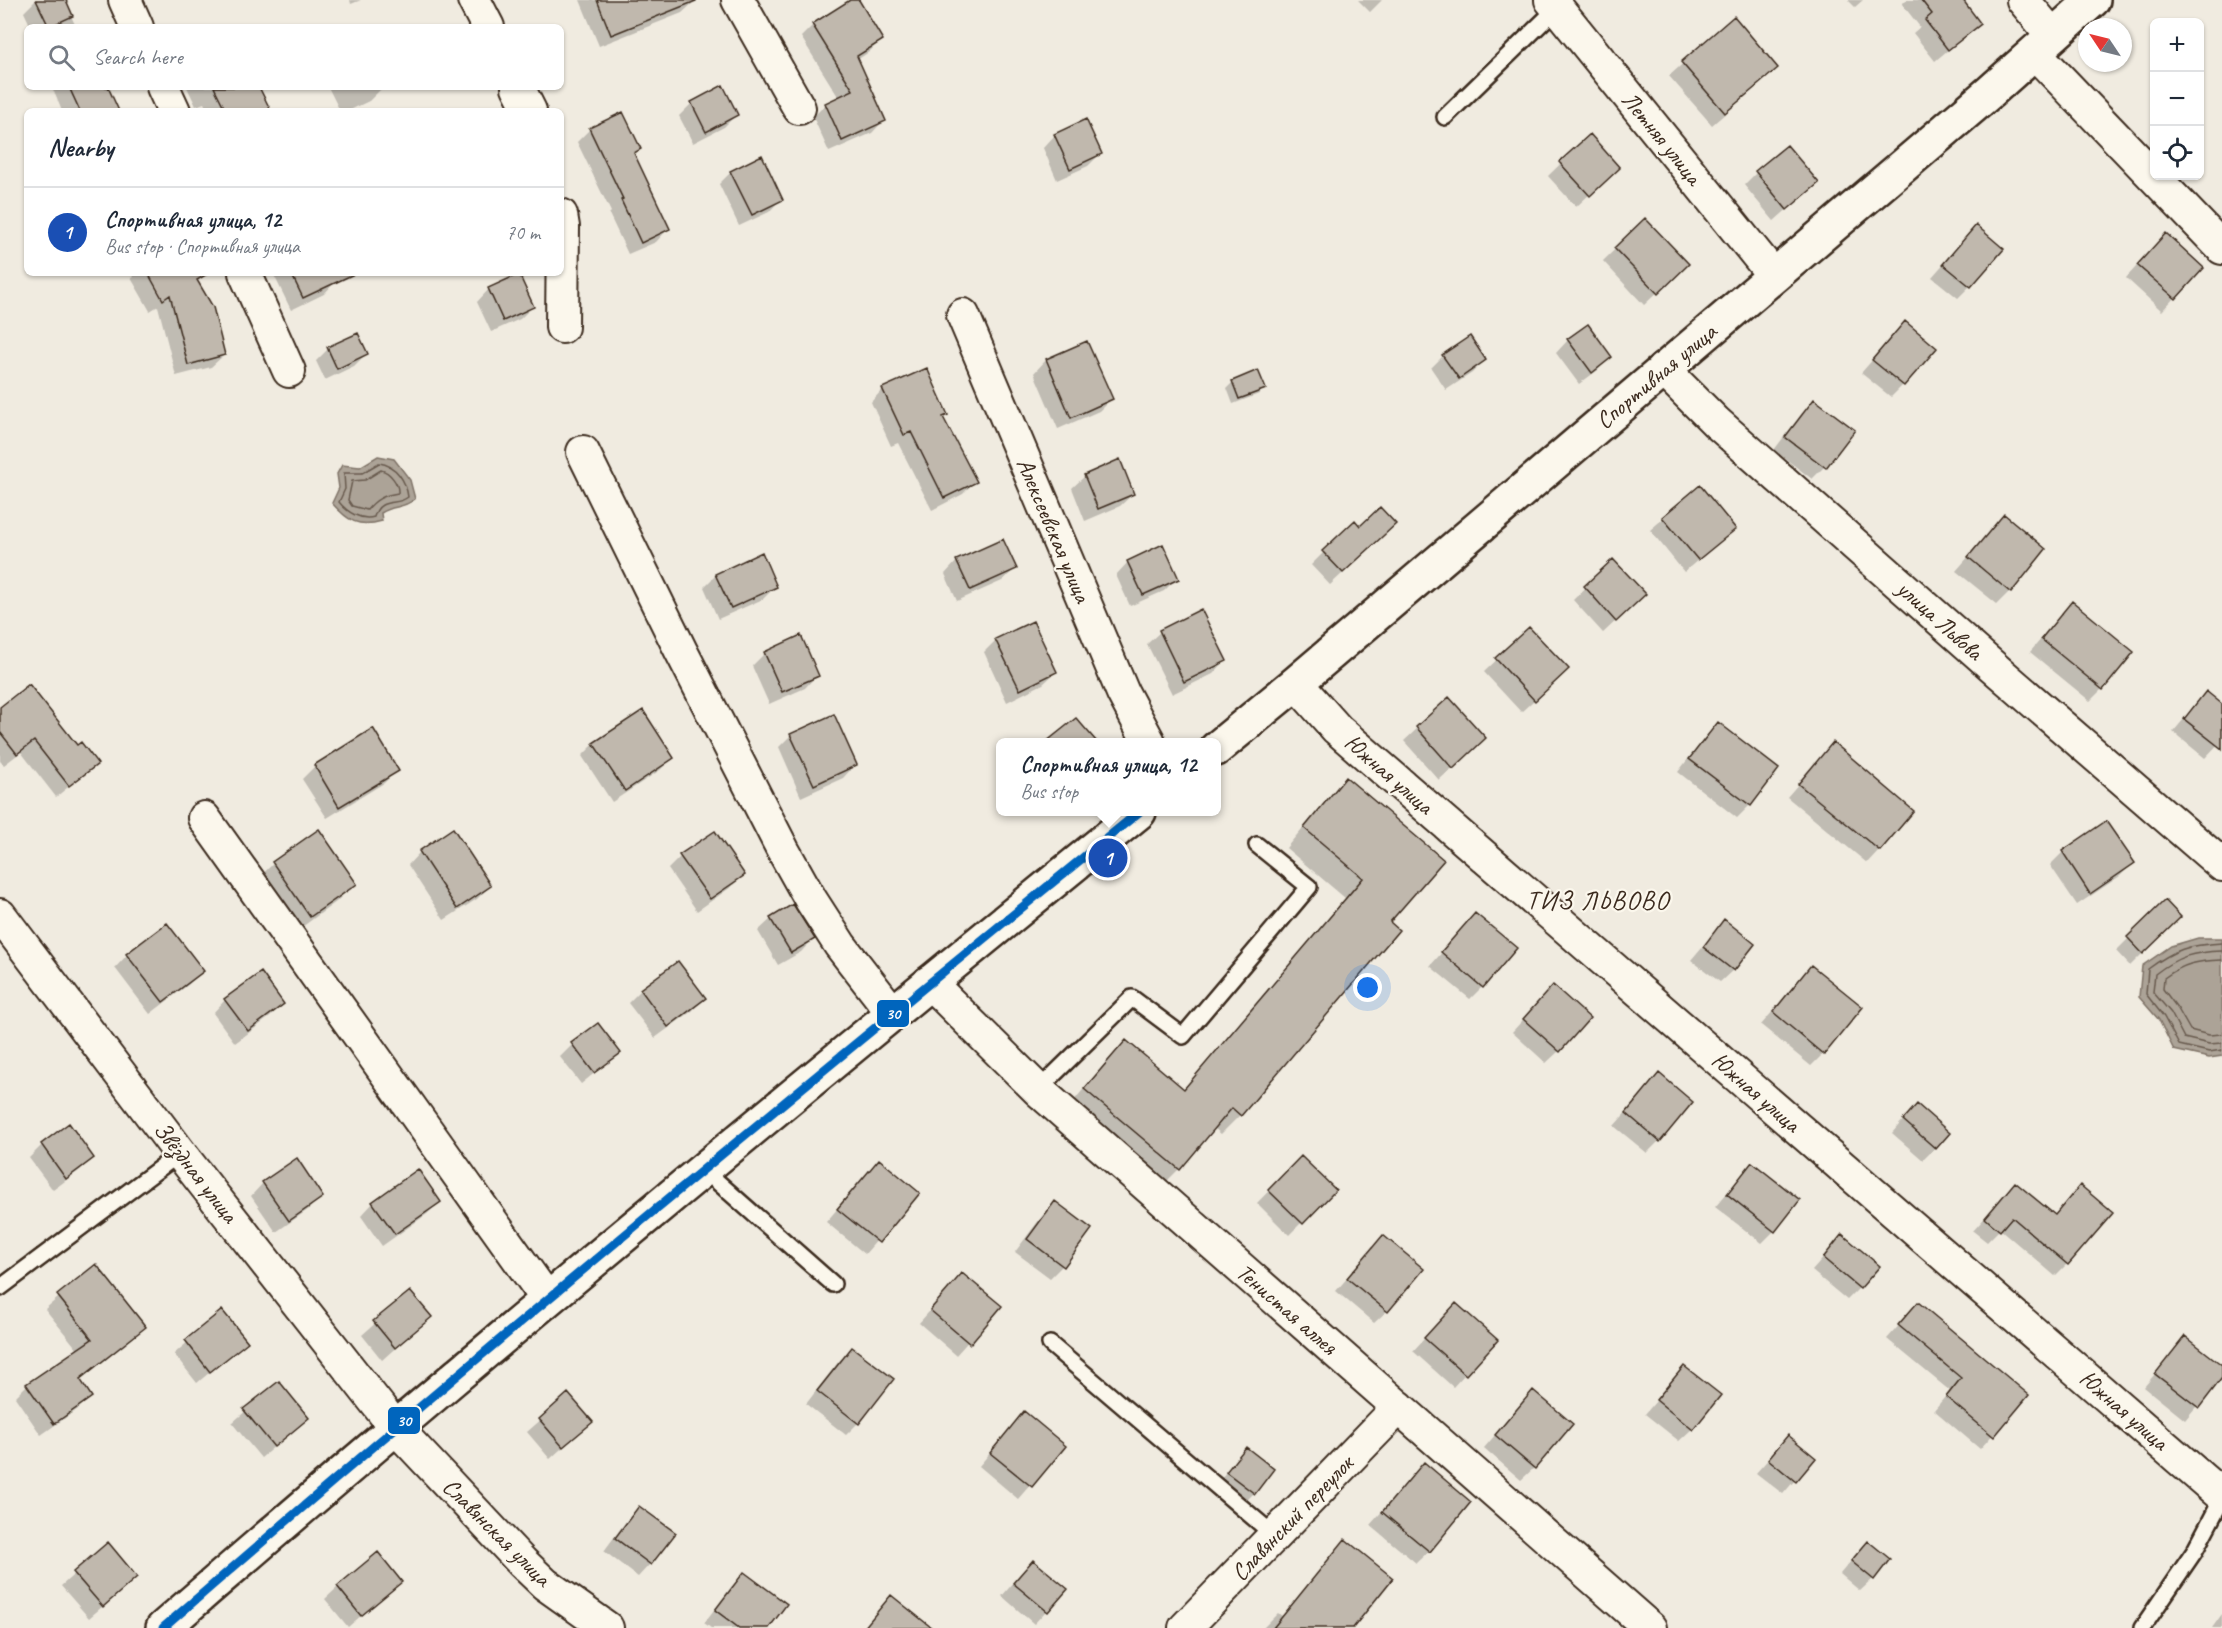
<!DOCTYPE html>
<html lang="en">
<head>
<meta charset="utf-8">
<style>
	body { margin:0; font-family:Caveat,sans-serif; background:#f6f6f7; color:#1f2937 }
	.controls { position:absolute; right:18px; top:18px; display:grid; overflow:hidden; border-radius:9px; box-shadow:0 2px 4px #0004 }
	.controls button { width:54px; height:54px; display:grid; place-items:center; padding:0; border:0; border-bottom:2px solid #e0e1e3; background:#fff; color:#1f2937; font:30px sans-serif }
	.compass { position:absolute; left:2078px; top:18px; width:54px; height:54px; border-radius:50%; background:#fff; box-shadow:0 2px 4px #0004; rotate:305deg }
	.you { position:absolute; left:1368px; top:988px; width:21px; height:21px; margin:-15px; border:4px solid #fff; border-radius:50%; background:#1a73e8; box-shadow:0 0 0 9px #1a73e833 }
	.badge { display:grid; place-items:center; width:39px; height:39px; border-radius:50%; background:#1a73e8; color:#fff; font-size:20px; font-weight:700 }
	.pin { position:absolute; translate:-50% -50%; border:3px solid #fff; box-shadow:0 2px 6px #0006 }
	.popup { position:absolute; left:996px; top:738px; width:225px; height:78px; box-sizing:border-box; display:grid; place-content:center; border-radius:9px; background:#fff; filter:drop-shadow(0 2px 4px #0005); font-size:20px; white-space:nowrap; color:#747a83 }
	.popup b { font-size:22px; color:#1f2937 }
	.popup::after { content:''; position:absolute; left:50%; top:100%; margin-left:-12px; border:12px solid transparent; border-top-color:#fff }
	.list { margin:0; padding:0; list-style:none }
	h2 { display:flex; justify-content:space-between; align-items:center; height:78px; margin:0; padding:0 24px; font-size:26px }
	h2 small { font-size:20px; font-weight:400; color:#747a83 }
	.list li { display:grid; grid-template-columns:39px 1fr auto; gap:18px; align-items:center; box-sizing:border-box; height:90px; padding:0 24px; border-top:2px solid #e0e1e3 }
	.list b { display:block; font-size:22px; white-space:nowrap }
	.list p { margin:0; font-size:20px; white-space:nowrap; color:#747a83 }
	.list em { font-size:20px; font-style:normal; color:#747a83 }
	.icon { flex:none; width:33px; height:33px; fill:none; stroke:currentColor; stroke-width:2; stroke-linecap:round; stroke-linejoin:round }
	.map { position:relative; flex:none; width:2222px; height:1628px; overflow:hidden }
	.search { position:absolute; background:#fff; box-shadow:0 2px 4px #0004; left:24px; top:24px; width:540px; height:66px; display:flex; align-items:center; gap:15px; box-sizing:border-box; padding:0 21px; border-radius:9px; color:#747a83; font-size:22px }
	.panel { position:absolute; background:#fff; box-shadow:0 2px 4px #0004; left:24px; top:108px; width:540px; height:168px; border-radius:9px }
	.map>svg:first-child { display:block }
</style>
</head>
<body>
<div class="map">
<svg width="2222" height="1628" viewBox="0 0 2222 1628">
	<rect width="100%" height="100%" fill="#f0ebe0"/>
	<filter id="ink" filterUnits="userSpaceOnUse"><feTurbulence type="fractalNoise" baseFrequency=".0167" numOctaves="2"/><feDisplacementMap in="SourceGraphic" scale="12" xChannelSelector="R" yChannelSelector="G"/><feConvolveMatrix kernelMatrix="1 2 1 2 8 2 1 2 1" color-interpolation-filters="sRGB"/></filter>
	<g filter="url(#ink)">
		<path fill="#aca397" stroke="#7f7367" stroke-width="1.5" d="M378 456 394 459 410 480 415 499C401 510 395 504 381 513L382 521C358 528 348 521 332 503L339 488 337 474 342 465 360 467Z
			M2198 938H2222V1056L2209 1058 2174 1050 2159 1020 2139 997 2142 966 2171 946Z"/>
		<path fill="#0003" d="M36 0H64L76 27H31L24 12Z
			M350 0H361L351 4Z
			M580 0H694L695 1 682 13 599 46Z
			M853 0H857L881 40 869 52 857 60 884 120 872 133 829 152 813 117 826 104 839 98 801 37 813 25Z
			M1358 0H1382L1370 12Z
			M1848 0H1863L1855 7Z
			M1906 0H1961L1979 24 1935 61 1913 33 1920 27 1902 4Z
			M1734 18 1764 80 1712 125 1669 76Z
			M52 87H103L114 111H62Z
			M187 87H245L269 111H208L204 103 196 106Z
			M328 87H381L382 88 369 101 348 111H340Z
			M723 87 736 115 724 127 693 143 679 116 692 103Z
			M623 114 640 149 634 155 668 229 656 242 628 254 609 214 611 212 577 142 590 129Z
			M1055 135 1100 154 1088 166 1057 180 1043 148Z
			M1589 136 1605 180 1576 207 1548 176Z
			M731 172 781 199 769 212 739 226 719 184Z
			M1756 173 1817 183 1774 221 1744 185Z
			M1645 220 1687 264 1644 305 1603 261Z
			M1976 227 1970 286 1958 298 1932 277Z
			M2154 247 2202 268 2162 311 2126 278Z
			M131 273H192L224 355 211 367 176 376 158 306 150 311 131 278 133 277Z
			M273 273H333L336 281 324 294 291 310Z
			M489 289 533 306 520 319 491 332 477 302Z
			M1905 323 1903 385 1891 397 1861 373Z
			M1568 340 1610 357 1598 370 1579 384 1556 353Z
			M1087 343 1111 399 1099 411 1058 429 1034 373 1046 360Z
			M328 349 366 354 354 366 325 380 316 361Z
			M1443 356 1484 360 1472 373 1446 390 1431 368Z
			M1233 382 1264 388 1259 394 1233 404 1227 388Z
			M883 389 946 415 942 418 975 481 963 494 932 510 898 443 891 446 871 402Z
			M1815 401 1853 430 1824 467 1812 479 1774 450 1802 413Z
			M1085 476 1133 494 1120 506 1085 521 1072 488Z
			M1700 487 1734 529 1684 572 1650 530Z
			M2004 516 2009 592 1997 604 1956 571Z
			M1360 528 1382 537 1330 585 1311 565 1324 552Z
			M957 561 1015 569 1002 581 957 601 945 574Z
			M1613 561 1632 606 1603 633 1573 600Z
			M1128 562 1177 578 1164 591 1130 606 1116 575Z
			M716 575 776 586 763 599 718 619 704 587Z
			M2072 603 2102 689 2090 701 2030 652Z
			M1201 611 1225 661 1213 674 1172 694 1147 644 1160 632Z
			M1529 629 1555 681 1521 712 1484 672Z
			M996 640 1056 672 1043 684 1007 702 984 652Z
			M765 653 817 675 805 688 769 704 752 666Z
			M2206 693 2222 706V740L2205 758 2173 732Z
			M1449 699 1472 750 1439 780 1404 741Z
			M0 709 76 747 96 764 56 797 21 752 4 765 0 761Z
			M1076 720 1095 742H1049Z
			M1718 724 1777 770 1750 805 1737 818 1678 772 1705 737Z
			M372 730 397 770 384 783 327 818 302 779 315 766Z
			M791 735 855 765 843 778 801 797 779 747Z
			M594 744 672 758 660 770 612 802 582 756Z
			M1833 744 1879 850 1867 863 1787 797Z
			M1346 779 1388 923 1240 1115 1221 1134 1214 1128 1179 1169 1160 1188 1067 1109 1107 1061 1126 1042 1183 1090 1345 898 1286 848 1328 798Z
			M2106 823 2133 863 2120 876 2077 905 2050 865 2063 852Z
			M319 831 355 883 336 902 291 935 254 882 273 864Z
			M420 852 490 886 477 899 444 920 408 865Z
			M680 857 743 875 731 887 697 911 668 869Z
			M2165 902 2179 917 2130 966 2116 951Z
			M1475 915 1482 987 1470 999 1430 966Z
			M771 919 813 939 801 952 778 965 758 931Z
			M1724 921 1733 970 1720 982 1691 960Z
			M127 955 202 971 189 984 150 1014 115 968Z
			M678 963 704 998 692 1011 655 1038 628 1003 641 990Z
			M1811 967 1823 1054 1811 1066 1761 1025Z
			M225 1000 282 1004 270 1017 235 1043 213 1013Z
			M1541 1000 1559 1051 1546 1063 1512 1032Z
			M572 1045 619 1053 581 1084 560 1057Z
			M1659 1075V1141L1647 1153 1614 1126Z
			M1904 1119 1935 1148 1923 1160 1892 1133Z
			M69 1126 92 1158 80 1170 53 1190 29 1158 42 1145Z
			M1301 1158 1334 1190 1289 1235 1257 1203Z
			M879 1161 918 1193 865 1254 826 1222Z
			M1752 1164 1774 1231 1762 1243 1715 1207Z
			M263 1183 321 1196 309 1209 276 1232 251 1196Z
			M2015 1184 2054 1216 2068 1200 2067 1264 2055 1276 2000 1229 1987 1242 1973 1231Z
			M439 1202 427 1214 382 1246 361 1216 373 1203Z
			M1056 1203 1062 1266 1050 1278 1015 1252 1043 1215Z
			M1383 1237 1387 1311 1374 1323 1336 1291Z
			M1842 1237 1859 1288 1847 1300 1812 1271Z
			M96 1266 144 1327 132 1339 79 1381 90 1397 78 1409 41 1435 15 1397 27 1385 78 1350 45 1309Z
			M962 1275 999 1307 956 1355 919 1323Z
			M410 1293 430 1317 382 1360 362 1335Z
			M1918 1304 2027 1396 1980 1449 1934 1410 1950 1391 1887 1339Z
			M222 1312 246 1342 197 1383 174 1354Z
			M1444 1317 1496 1340 1453 1387 1413 1351Z
			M2185 1338 2222 1367V1376L2185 1420 2144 1387Z
			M852 1349 858 1423 846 1435 806 1404 839 1361Z
			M1684 1368 1692 1429 1679 1441 1645 1414Z
			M278 1383 307 1418 261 1458 232 1423Z
			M568 1396 591 1422 550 1459 527 1432Z
			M1521 1405 1534 1468 1521 1480 1484 1448Z
			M1024 1413 1064 1446 1018 1499 979 1466Z
			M1788 1437 1814 1458 1783 1494 1756 1473Z
			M1246 1449 1254 1493 1242 1505 1215 1485Z
			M1424 1464 1429 1551 1416 1563 1370 1525Z
			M640 1508 674 1533 650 1564 638 1577 604 1551 627 1520Z
			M1345 1541 1351 1628H1263L1278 1613 1282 1616Z
			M108 1544 123 1589 89 1618 61 1586Z
			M1856 1555 1873 1579 1860 1591 1840 1574Z
			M745 1574 768 1628H711L704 1623 732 1586Z
			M1021 1574 1066 1589 1034 1624 1002 1596Z
			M400 1582 348 1627 325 1599 338 1587Z
			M891 1597 930 1628H863Z
			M2222 1614V1628H2212Z"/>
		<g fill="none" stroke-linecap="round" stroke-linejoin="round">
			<path stroke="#685a4e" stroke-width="1.5" d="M379 463C396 465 406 481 408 497 396 507 380 496 374 517 361 521 347 512 339 502L345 489 344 473H362Z
				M381 470C390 472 399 484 398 493 384 495 376 499 367 510L352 506 348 500 352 481 365 480Z
				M2222 943C2188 945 2175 949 2148 969L2146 994 2164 1017 2179 1045 2209 1052 2222 1050
				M2222 951C2193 952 2178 956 2155 974L2153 992 2171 1013 2184 1038 2209 1044 2222 1043
				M2222 960C2197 961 2184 963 2164 978L2163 989 2178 1009 2190 1030 2209 1035 2222 1034"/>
		</g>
		<path fill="#c0b8ad" stroke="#3b2a1e" stroke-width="1.5" d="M36 0H66L73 16 49 27Z
			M597 0H696V1L611 35Z
			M850 0H859L883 40 857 56 886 121 842 141 825 103 853 90 812 24Z
			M1921 0H1963L1981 24 1948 50 1925 20 1932 14Z
			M1734 16 1778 68 1725 113 1681 62Z
			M723 85 738 115 706 132 691 102Z
			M69 87H108L119 111H80Z
			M214 87H259L271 111H226Z
			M623 112 641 149 634 153 670 229 641 243 621 200 623 199 589 128Z
			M1086 119 1102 154 1070 169 1054 134Z
			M1590 134 1620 168 1590 196 1559 162Z
			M1787 145 1819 183 1787 210 1755 171Z
			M762 155 783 200 752 215 730 171Z
			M1645 218 1689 264 1658 294 1614 248Z
			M1976 225 2004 249 1971 287 1943 264Z
			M2166 233 2204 268 2176 299 2137 265Z
			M148 273H209L197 280 213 307 225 355 188 365 170 295 163 300Z
			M291 273H356L303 298Z
			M519 274 534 307 503 321 488 288Z
			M1905 321 1937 348 1904 386 1872 360Z
			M1588 324 1612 357 1592 373 1567 339Z
			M358 333 368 354 337 369 327 347Z
			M1470 336 1486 360 1459 379 1442 355Z
			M1087 341 1113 399 1071 418 1046 359Z
			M927 368 948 415 943 417 977 482 944 498 911 432 904 435 882 388Z
			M1258 370 1266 389 1239 399 1232 381Z
			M1814 399 1855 430 1826 468 1785 437Z
			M1120 459 1134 494 1098 509 1084 475Z
			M1700 485 1736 529 1698 560 1662 517Z
			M1380 507 1396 524 1343 573 1322 551 1355 520 1360 526Z
			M2004 514 2046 549 2011 593 1968 557Z
			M1003 539 1017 569 970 590 956 560Z
			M1163 544 1179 579 1143 595 1127 561Z
			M762 552 777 587 731 608 715 574Z
			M1613 559 1646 594 1616 622 1584 586Z
			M2072 601 2134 652 2103 690 2041 639Z
			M1201 609 1227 661 1184 682 1159 630Z
			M1033 621 1057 672 1020 690 995 639Z
			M1529 627 1569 669 1535 701 1495 658Z
			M801 635 819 676 782 692 764 652Z
			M29 684 77 745 81 742 98 764 69 786 34 741 17 754 0 732V707Z
			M2206 691 2222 704V749L2184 719Z
			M1449 697 1486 738 1453 769 1416 727Z
			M643 710 674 758 625 791 593 743Z
			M834 714 857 765 814 785 790 734Z
			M1076 718 1097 742H1046Z
			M1718 722 1779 769 1751 806 1689 759Z
			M373 728 399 771 339 807 314 765Z
			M1833 742 1914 811 1880 851 1798 784Z
			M1346 777 1444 860 1390 922 1399 930 1241 1116 1232 1108 1180 1170 1084 1089 1126 1040 1184 1089 1363 878 1304 828Z
			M2106 821 2135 863 2090 894 2062 851Z
			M453 828 491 886 457 909 419 851Z
			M319 829 357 884 310 917 272 862Z
			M715 831 745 875 710 899 679 855Z
			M2165 900 2181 917 2143 954 2127 937Z
			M793 904 815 939 791 953 770 918Z
			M1475 913 1517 948 1483 988 1441 952Z
			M1724 919 1755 944 1734 971 1703 947Z
			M167 923 204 971 163 1002 126 954Z
			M678 961 706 998 668 1027 640 989Z
			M1811 965 1863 1007 1824 1055 1773 1012Z
			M261 972 284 1004 248 1031 224 999Z
			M1553 985 1590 1018 1560 1052 1523 1019Z
			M598 1023 621 1053 594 1073 571 1043Z
			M1659 1073 1693 1102 1660 1142 1626 1113Z
			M1917 1104 1950 1133 1936 1149 1903 1120Z
			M69 1123 94 1158 66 1179 41 1144Z
			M1301 1156 1336 1190 1303 1224 1268 1190Z
			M297 1158 323 1197 289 1221 262 1182Z
			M879 1159 920 1193 879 1243 837 1209Z
			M1752 1162 1800 1200 1775 1232 1727 1194Z
			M418 1169 441 1202 395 1234 372 1202Z
			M2015 1182 2055 1215 2080 1185 2113 1213 2068 1265 2012 1217 2000 1231 1985 1218Z
			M1055 1201 1092 1229 1064 1267 1027 1239Z
			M1842 1234 1880 1266 1860 1289 1823 1258Z
			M1383 1235 1424 1269 1388 1312 1347 1278Z
			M96 1264 146 1327 80 1379 92 1397 54 1424 26 1384 92 1339 57 1295Z
			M962 1273 1002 1306 970 1344 930 1310Z
			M410 1291 432 1317 395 1348 373 1321Z
			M1918 1302 2029 1395 1994 1437 1946 1397 1961 1378 1898 1325Z
			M1456 1303 1498 1340 1466 1375 1424 1338Z
			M222 1310 248 1342 210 1372 185 1340Z
			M2185 1336 2222 1365V1378L2199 1408 2155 1374Z
			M852 1347 894 1379 859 1424 817 1391Z
			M1684 1366 1721 1395 1693 1430 1656 1400Z
			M279 1381 309 1418 274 1447 243 1409Z
			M1533 1390 1573 1424 1535 1469 1495 1435Z
			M568 1393 593 1422 563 1447 539 1419Z
			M1024 1411 1066 1446 1032 1487 990 1453Z
			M1788 1435 1816 1458 1796 1482 1768 1459Z
			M1246 1447 1274 1469 1255 1494 1226 1472Z
			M1424 1462 1471 1502 1430 1552 1382 1512Z
			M639 1506 676 1533 651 1565 615 1538Z
			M1345 1539 1393 1578 1353 1628H1273Z
			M1868 1541 1890 1559 1874 1580 1851 1561Z
			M108 1542 137 1577 103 1607 73 1572Z
			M378 1552 402 1582 361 1616 337 1586Z
			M1033 1560 1068 1589 1048 1612 1013 1583Z
			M744 1572 787 1604 769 1628H739L715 1610Z
			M891 1595 932 1628H864Z"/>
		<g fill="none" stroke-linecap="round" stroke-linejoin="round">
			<g stroke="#3b2a1e" stroke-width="20">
				<path id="service" d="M1445 117 1557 8
					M1038 1090 1132 998 1183 1036 1309 887 1257 845
					M703 1169 833 1284
					M0 1288 180 1153
					M1050 1344 1275 1536
					M2142 1628 2194 1552 2222 1499"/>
			</g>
			<g stroke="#3b2a1e" stroke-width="36">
				<path id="minor" d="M125 0 137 27
					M474 0 488 27
					M738 0 799 108
					M1551 0 1774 276
					M2023 0 2053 36
					M2035 53 2222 248
					M163 87 174 111
					M518 87 530 111
					M561 215 563 227 562 327
					M245 273 289 371
					M963 315 1123 693 1149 742
					M1663 369 1716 422 1998 671 2222 865
					M583 452 681 651 783 850 811 900 840 945 892 1012
					M1296 683 1337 729 2222 1496
					M204 818 547 1299
					M0 915 180 1153 395 1427 522 1562 545 1584 607 1628
					M929 982 1038 1090 1650 1628
					M1185 1628 1399 1407"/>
			</g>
			<g stroke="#3b2a1e" stroke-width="38">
				<path id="tertiary" d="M1216 749 1296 683 1990 92 2093 0
					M163 1628C483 1349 810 1080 1139 812"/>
			</g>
			<use href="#service" stroke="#fbf7ec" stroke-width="15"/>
			<use href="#minor" stroke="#fbf7ec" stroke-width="32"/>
			<use href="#tertiary" stroke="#fbf7ec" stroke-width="33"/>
			<g stroke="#fbf7ec" stroke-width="14">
				<path id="bus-1" d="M163 1628C483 1349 810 1080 1139 812"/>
			</g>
			<use href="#bus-1" stroke="#0065bd" stroke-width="9"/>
		</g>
	</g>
	<g text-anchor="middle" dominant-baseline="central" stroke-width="4.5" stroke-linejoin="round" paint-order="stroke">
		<g font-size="24" fill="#3b2a1e" stroke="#fbf7ec">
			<text transform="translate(1662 138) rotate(51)">Летняя улица</text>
			<text transform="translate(1656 376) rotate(-40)">Спортивная улица</text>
			<text transform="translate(1054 530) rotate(67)">Алексеевская улица</text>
			<text transform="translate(1940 620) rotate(42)">улица Львова</text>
			<text transform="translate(1389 774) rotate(41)">Южная улица</text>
			<text transform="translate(1756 1092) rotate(41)">Южная улица</text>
			<text transform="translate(196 1172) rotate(52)">Звёздная улица</text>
			<text transform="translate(1287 1309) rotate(41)">Тенистая аллея</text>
			<text transform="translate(2124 1410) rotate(41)">Южная улица</text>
			<text transform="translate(1292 1518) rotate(-46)">Славянский переулок</text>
			<text transform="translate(497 1532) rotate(45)">Славянская улица</text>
		</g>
		<g font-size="26" letter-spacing="1.5" fill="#3b2a1e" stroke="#fbf7ec">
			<text x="1598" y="900">ТИЗ ЛЬВОВО</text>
		</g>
	</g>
	<g stroke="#fbf7ec" stroke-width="2">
		<rect x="876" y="999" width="34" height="29" rx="6" fill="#0065bd"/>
		<rect x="387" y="1406" width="34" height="29" rx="6" fill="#0065bd"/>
	</g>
	<g font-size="16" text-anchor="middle" font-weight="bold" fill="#fff">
		<text x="893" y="1019">30</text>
		<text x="404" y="1426">30</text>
	</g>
</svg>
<div class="controls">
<button>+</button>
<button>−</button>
<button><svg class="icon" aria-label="locate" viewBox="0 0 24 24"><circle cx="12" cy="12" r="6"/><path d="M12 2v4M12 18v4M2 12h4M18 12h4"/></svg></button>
</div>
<svg class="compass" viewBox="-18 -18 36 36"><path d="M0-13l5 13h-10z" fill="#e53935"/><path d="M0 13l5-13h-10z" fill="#747a83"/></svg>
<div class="you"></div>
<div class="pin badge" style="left:1108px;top:858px;background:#1a4fb4">1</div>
<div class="popup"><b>Спортивная улица, 12</b>Bus stop</div>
<div class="search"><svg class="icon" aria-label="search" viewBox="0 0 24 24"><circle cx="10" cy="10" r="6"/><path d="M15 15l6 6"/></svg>Search here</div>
<section class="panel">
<h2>Nearby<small></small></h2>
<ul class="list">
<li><span class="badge" style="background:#1a4fb4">1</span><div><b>Спортивная улица, 12</b><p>Bus stop · Спортивная улица</p></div><em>70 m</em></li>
</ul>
</section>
</div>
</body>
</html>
